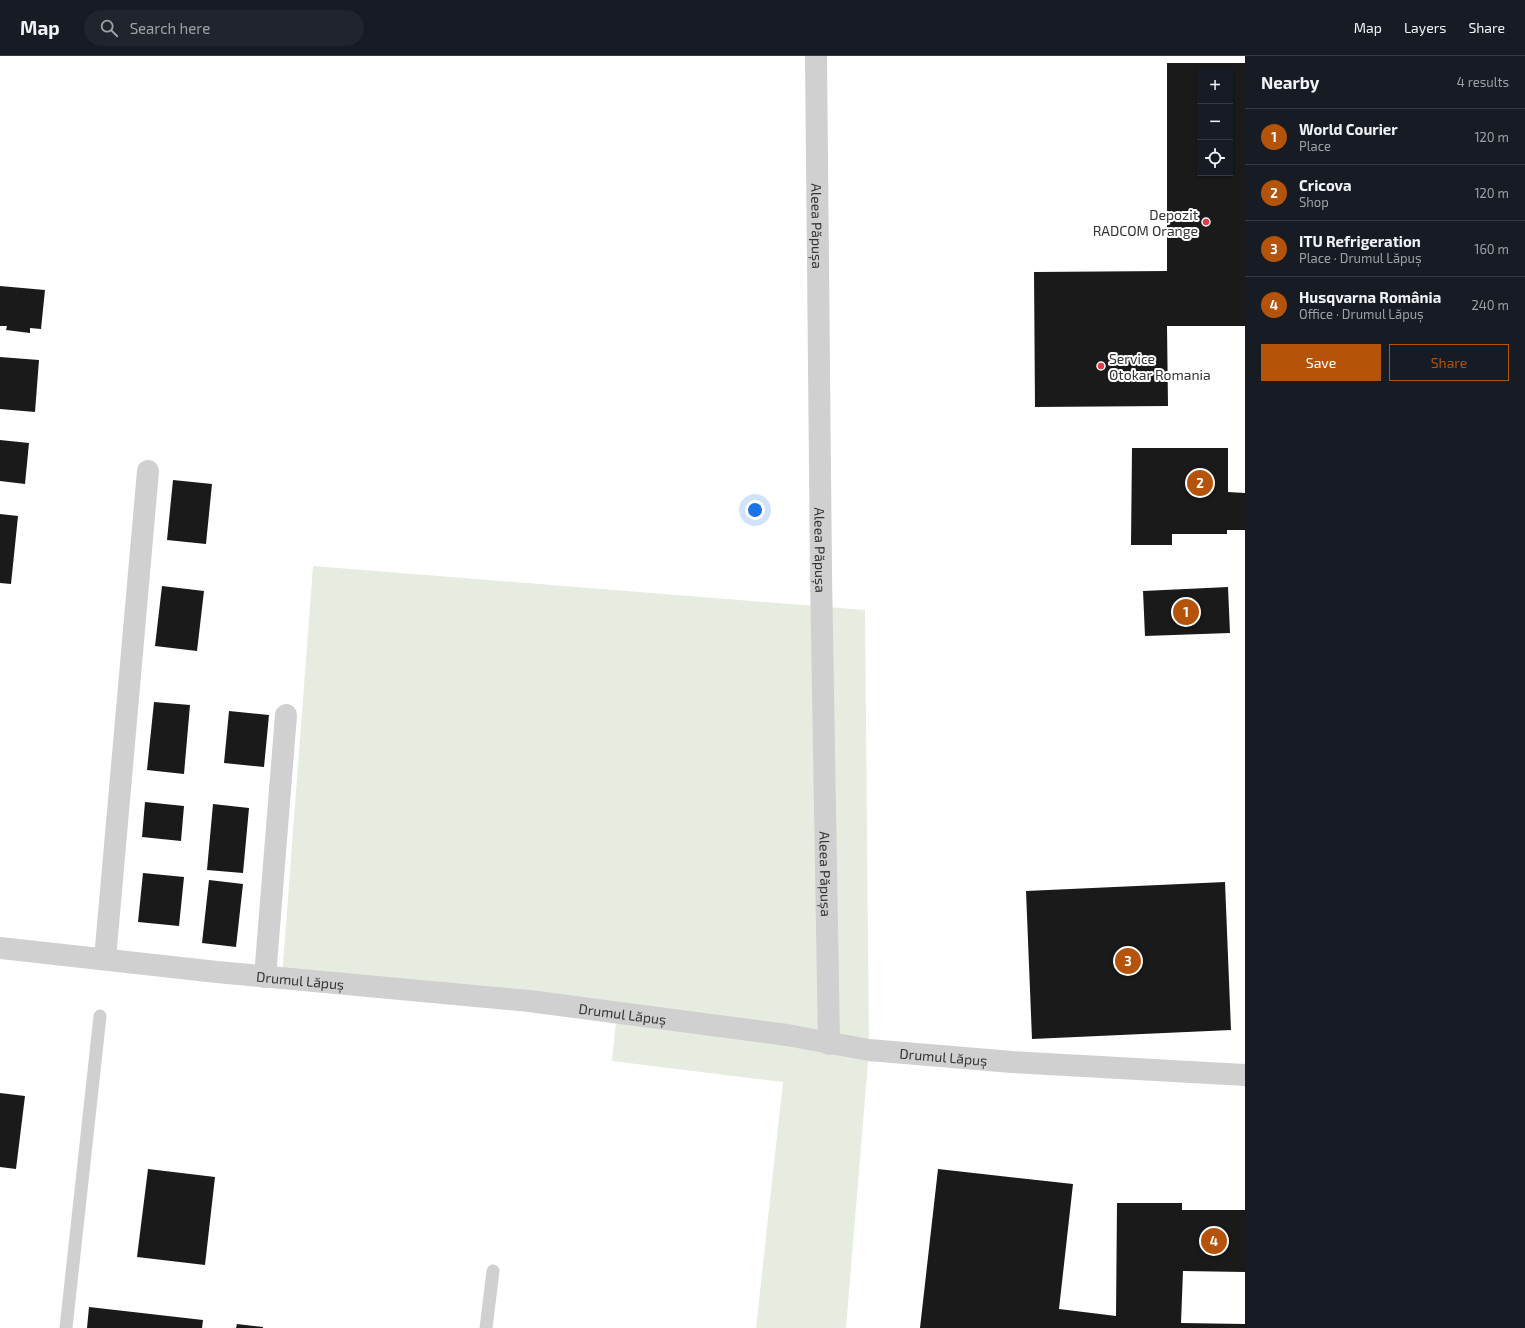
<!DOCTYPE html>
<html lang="en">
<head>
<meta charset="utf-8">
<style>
	body { margin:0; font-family:"Exo 2",sans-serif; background:#20242c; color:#f1f3f6 }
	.controls { position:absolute; right:12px; top:12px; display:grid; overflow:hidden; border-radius:0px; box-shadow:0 1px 3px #0004 }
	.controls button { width:36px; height:36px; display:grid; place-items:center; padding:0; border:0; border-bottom:1px solid #363941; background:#171b24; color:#f1f3f6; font:20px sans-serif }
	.you { position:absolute; left:755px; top:454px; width:14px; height:14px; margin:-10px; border:3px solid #fff; border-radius:50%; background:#1a73e8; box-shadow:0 0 0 6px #1a73e833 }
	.badge { display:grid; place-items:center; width:26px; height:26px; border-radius:50%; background:#b45309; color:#fff; font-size:13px; font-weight:700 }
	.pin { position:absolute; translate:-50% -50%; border:2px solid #fff; box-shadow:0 1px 4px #0006 }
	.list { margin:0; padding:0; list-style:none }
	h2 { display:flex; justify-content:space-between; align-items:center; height:52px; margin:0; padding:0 16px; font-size:17px }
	h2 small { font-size:13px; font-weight:400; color:#9ea1a6 }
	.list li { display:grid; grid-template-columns:26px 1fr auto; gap:12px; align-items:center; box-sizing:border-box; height:56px; padding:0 16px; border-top:1px solid #363941 }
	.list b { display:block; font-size:15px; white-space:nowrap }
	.list p { margin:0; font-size:13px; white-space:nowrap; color:#9ea1a6 }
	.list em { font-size:13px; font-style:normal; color:#9ea1a6 }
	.actions { display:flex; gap:8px; padding:12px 16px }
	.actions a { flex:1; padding:9px 0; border:1px solid #b45309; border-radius:0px; text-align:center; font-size:14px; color:#b45309 }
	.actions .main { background:#b45309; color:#fff }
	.icon { flex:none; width:22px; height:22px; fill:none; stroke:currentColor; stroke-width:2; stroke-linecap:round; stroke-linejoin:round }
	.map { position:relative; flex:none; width:1245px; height:1272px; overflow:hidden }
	header { display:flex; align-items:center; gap:24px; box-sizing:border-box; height:56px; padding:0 20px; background:#171b24; border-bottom:1px solid #363941 }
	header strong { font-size:19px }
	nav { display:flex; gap:22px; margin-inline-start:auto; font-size:14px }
	.search { width:280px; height:36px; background:#20242c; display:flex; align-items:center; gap:10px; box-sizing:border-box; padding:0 14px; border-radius:22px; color:#9ea1a6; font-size:15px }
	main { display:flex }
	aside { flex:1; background:#171b24 }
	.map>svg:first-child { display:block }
</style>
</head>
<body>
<header>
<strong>Map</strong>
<div class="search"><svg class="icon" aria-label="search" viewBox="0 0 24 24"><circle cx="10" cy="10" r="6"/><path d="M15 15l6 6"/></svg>Search here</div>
<nav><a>Map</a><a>Layers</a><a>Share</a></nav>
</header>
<main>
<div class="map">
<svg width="1245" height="1272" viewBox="0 0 1245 1272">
	<rect width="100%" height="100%" fill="#fff"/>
	<path fill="#e6ecdf" d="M313 510 865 554 869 994 846 1272H756L783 1026 612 1005 617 957 282 922Z"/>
	<path fill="#1a1a1a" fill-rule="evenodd" d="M1167 7H1245V270H1167L1168 350 1035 351 1034 216 1167 215ZM1200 15H1230V117H1200Z
		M0 230 45 234 41 273 30 272V277L6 274 7 270H0Z
		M0 301 39 304 35 356 0 353Z
		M0 384 29 387 25 428 0 425Z
		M1132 392H1228V436L1245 437V474H1227V478H1172V489H1131Z
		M173 424 212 428 206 488 167 484Z
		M0 458 18 460 11 528 0 527Z
		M162 530 204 535 197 595 155 590Z
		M1228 531 1230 577 1145 580 1143 535Z
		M154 646 190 649 184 718 147 714Z
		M229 655 269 659 264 711 224 707Z
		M145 746 184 750 181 785 142 781Z
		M213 748 249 752 243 817 207 814Z
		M143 817 184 821 179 870 138 866Z
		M209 824 243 828 236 891 202 887Z
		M1225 826 1231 974 1032 983 1026 835Z
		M0 1037 25 1040 16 1113 0 1111Z
		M148 1113 215 1121 205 1209 137 1201Z
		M938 1113 1073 1128 1059 1253 1116 1260 1117 1147H1182V1154H1245V1216L1183 1215 1181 1267 1245 1268V1272H920Z
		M89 1251 203 1264 202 1272H87Z
		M237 1268 263 1271V1272H236Z"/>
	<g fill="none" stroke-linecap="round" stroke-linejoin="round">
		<path stroke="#d0d0d0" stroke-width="13" d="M66 1272 100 960
			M486 1272 493 1215"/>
		<g stroke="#d0d0d0" stroke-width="22">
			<path id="s1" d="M816 0 821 517 829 988"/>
			<path id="s2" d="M0 892 217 916 529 945 787 979 869 994 1012 1006 1245 1019"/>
			<path d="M105 903 148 415"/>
			<path d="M265 921 286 659"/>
		</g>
	</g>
	<g fill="#e63946" stroke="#fff" stroke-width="1.5">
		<circle cx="1206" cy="166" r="4"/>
		<circle cx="1101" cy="310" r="4"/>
	</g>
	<g text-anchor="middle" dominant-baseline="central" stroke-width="4" stroke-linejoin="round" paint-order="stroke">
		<g font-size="14" fill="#333" stroke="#fff" text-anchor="end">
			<text x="1198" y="158">Depozit<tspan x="1198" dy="16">RADCOM Orange</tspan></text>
			<text x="1109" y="302" text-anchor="start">Service<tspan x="1109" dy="16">Otokar Romania</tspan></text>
		</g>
		<g font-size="14" fill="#333" stroke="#fff">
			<text stroke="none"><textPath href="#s1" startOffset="170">Aleea Păpușa</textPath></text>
			<text stroke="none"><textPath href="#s1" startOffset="494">Aleea Păpușa</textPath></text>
			<text stroke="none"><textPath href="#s1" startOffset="818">Aleea Păpușa</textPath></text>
			<text stroke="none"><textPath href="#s2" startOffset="302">Drumul Lăpuș</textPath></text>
			<text stroke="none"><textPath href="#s2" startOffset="626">Drumul Lăpuș</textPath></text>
			<text stroke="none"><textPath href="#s2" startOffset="950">Drumul Lăpuș</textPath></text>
		</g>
	</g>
</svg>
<div class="controls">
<button>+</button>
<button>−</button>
<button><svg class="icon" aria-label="locate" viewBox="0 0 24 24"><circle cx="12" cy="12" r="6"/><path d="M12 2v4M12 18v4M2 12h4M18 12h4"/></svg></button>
</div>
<div class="you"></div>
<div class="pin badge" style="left:1186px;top:556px">1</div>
<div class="pin badge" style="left:1200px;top:427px">2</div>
<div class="pin badge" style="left:1128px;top:905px">3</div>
<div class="pin badge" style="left:1214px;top:1185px">4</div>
</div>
<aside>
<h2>Nearby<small>4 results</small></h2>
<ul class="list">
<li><span class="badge">1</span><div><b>World Courier</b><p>Place</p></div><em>120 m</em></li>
<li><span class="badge">2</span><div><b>Cricova</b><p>Shop</p></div><em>120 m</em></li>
<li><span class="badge">3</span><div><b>ITU Refrigeration</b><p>Place · Drumul Lăpuș</p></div><em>160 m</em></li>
<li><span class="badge">4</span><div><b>Husqvarna România</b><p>Office · Drumul Lăpuș</p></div><em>240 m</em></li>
</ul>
<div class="actions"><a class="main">Save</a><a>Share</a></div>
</aside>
</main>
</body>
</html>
